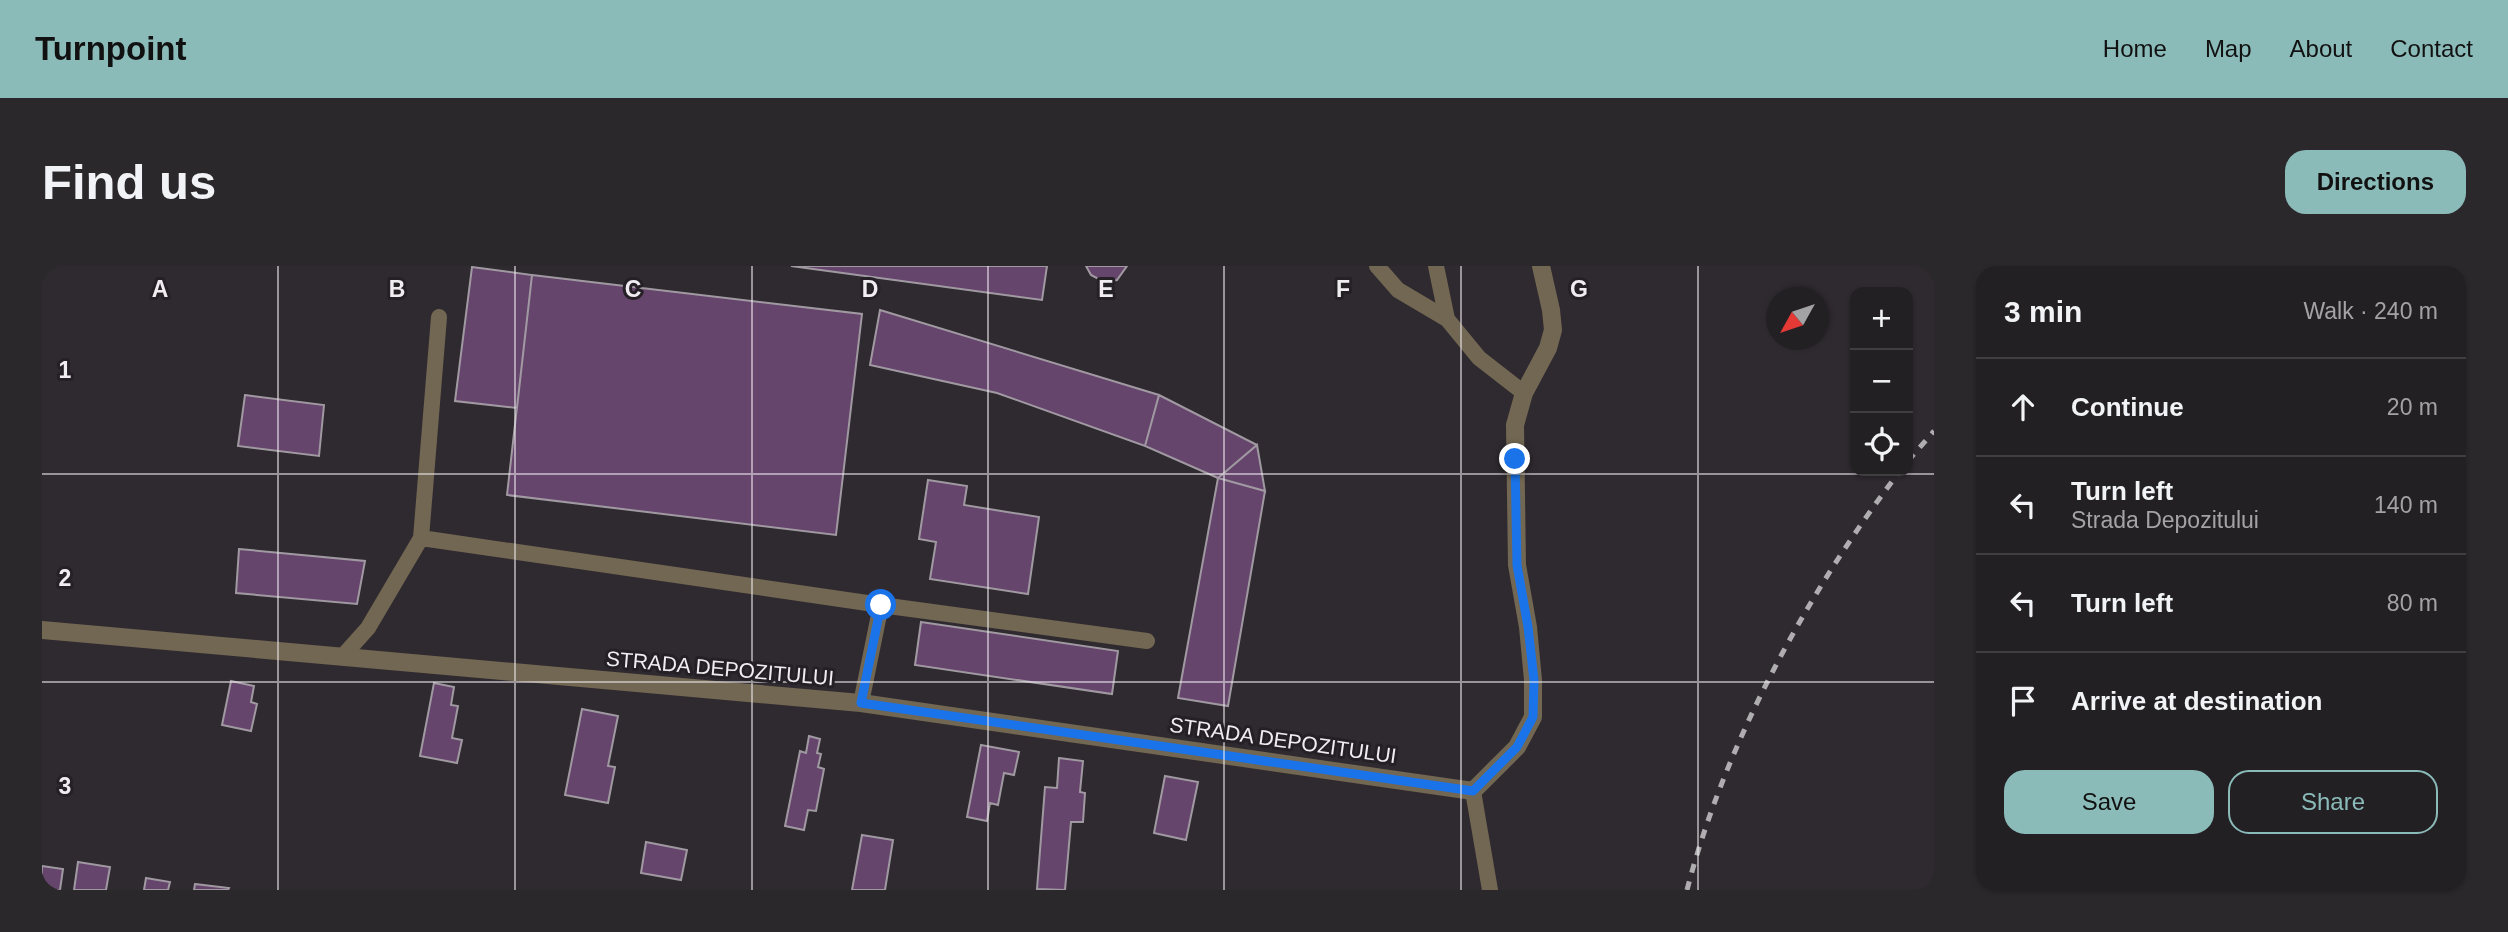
<!DOCTYPE html>
<html lang="en">
<head>
<meta charset="utf-8">
<style>
	body { margin:0; font-family:Arial,sans-serif; background:#2b282c; color:#f1f3f6 }
	.controls { position:absolute; right:21px; top:21px; display:grid; overflow:hidden; border-radius:14px; box-shadow:0 2px 5px #0004 }
	.controls button { width:63px; height:63px; display:grid; place-items:center; padding:0; border:0; border-bottom:2px solid #403e41; background:#232024; color:#f1f3f6; font:35px sans-serif }
	.compass { position:absolute; left:1724px; top:21px; width:63px; height:63px; border-radius:50%; background:#232024; box-shadow:0 2px 5px #0004; rotate:230deg }
	.stop { position:absolute; width:21px; height:21px; margin:-16px; border:5px solid #1a73e8; border-radius:50%; background:#fff }
	.stop.end { background:#1a73e8; border-color:#fff; box-shadow:0 2px 7px #0008 }
	.list { margin:0; padding:0; list-style:none }
	h2 { display:flex; justify-content:space-between; align-items:center; height:91px; margin:0; padding:0 28px; font-size:30px }
	h2 small { font-size:23px; font-weight:400; color:#a3a3a6 }
	.list li { display:grid; grid-template-columns:46px 1fr auto; gap:21px; align-items:center; box-sizing:border-box; height:98px; padding:0 28px; border-top:2px solid #403e41 }
	.list b { display:block; font-size:26px; white-space:nowrap }
	.list p { margin:0; font-size:23px; white-space:nowrap; color:#a3a3a6 }
	.list em { font-size:23px; font-style:normal; color:#a3a3a6 }
	.actions { display:flex; gap:14px; padding:21px 28px }
	.actions a { flex:1; padding:16px 0; border:2px solid #8bbbb9; border-radius:21px; text-align:center; font-size:24px; color:#8bbbb9 }
	.actions .main { background:#8bbbb9; color:#111 }
	.icon { flex:none; width:38px; height:38px; fill:none; stroke:currentColor; stroke-width:2; stroke-linecap:round; stroke-linejoin:round }
	.map { position:relative; flex:none; width:1892px; height:624px; overflow:hidden; border-radius:21px }
	header { display:flex; align-items:center; gap:42px; box-sizing:border-box; height:98px; padding:0 35px; background:#8bbbb9; color:#111 }
	header strong { font-size:33px }
	nav { display:flex; gap:38px; margin-inline-start:auto; font-size:24px }
	.intro { display:flex; align-items:center; justify-content:space-between; box-sizing:border-box; height:168px; padding:0 42px }
	h1 { margin:0; font-size:49px }
	.button { padding:18px 32px; border-radius:21px; background:#8bbbb9; color:#111; font-size:24px; font-weight:700 }
	main { display:flex; gap:42px; padding:0 42px }
	aside { flex:1; background:#232024; border-radius:21px; box-shadow:0 2px 5px #0004 }
	.map>svg:first-child { display:block }
</style>
</head>
<body>
<header>
<strong>Turnpoint</strong>
<nav><a>Home</a><a>Map</a><a>About</a><a>Contact</a></nav>
</header>
<div class="intro"><h1>Find us</h1><a class="button">Directions</a></div>
<main>
<div class="map">
<svg width="1892" height="624" viewBox="0 0 1892 624">
	<rect width="100%" height="100%" fill="#2f2a30"/>
	<path fill="#66456d" stroke="#a099a1" stroke-width="2" d="M749 0H1005L1000 34Z
		M1044 0H1085L1075 14 1062 16 1049 9Z
		M430 1 490 9 475 142 413 135Z
		M490 9 820 48 794 269 465 229Z
		M838 44 1117 129 1103 180 955 127 828 99Z
		M203 129 282 139 277 190 196 180Z
		M1117 129 1215 179 1176 212 1103 180Z
		M1215 179 1223 225 1176 212Z
		M1176 212 1223 225 1186 440 1136 432Z
		M886 214 925 220 922 239 997 251 986 328 888 313 894 276 877 273Z
		M197 283 323 295 315 338 194 327Z
		M879 356 1076 385 1070 428 873 399Z
		M189 415 212 420 209 436 215 438 209 465 180 459Z
		M392 417 412 421 409 439 416 440 410 472 420 474 415 497 378 490Z
		M540 443 576 450 566 500 573 501 566 537 523 529Z
		M767 470 778 473 775 487 779 488 776 501 782 503 774 545 766 544 762 564 743 560 758 485 764 487Z
		M939 479 977 486 972 509 962 507 956 539 948 537 945 555 925 551Z
		M1017 492 1041 495 1038 526 1043 527 1041 556H1029L1023 624 995 623 1003 521 1015 522Z
		M1123 510 1156 516 1144 574 1112 567Z
		M820 569 851 574 843 624H810Z
		M604 576 645 584 639 614 599 607Z
		M36 596 68 601 64 624H32Z
		M0 600 21 603 18 624H0Z
		M104 612 128 616 126 624H102Z
		M153 618 187 622 186 624H152Z"/>
	<g fill="none" stroke-linecap="round" stroke-linejoin="round">
		<path stroke="#726752" stroke-width="16" d="M1335 0 1356 24 1405 53 1437 92 1482 127
			M1394 0 1405 53
			M397 51 379 272 839 339
			M300 391 326 362 379 272
			M819 437 839 339 1105 375
			M1431 525 1448 624"/>
		<path stroke="#726752" stroke-width="18" d="M0 364 819 437 1431 525 1475 481 1491 451V414L1486 361 1475 299 1473 159 1482 127 1506 82 1511 64 1509 44 1499 0"/>
		<path stroke="#b0adb1" stroke-width="5" stroke-dasharray="9 9" stroke-linecap="butt" d="M1866 195 1892 165
			M1645 624C1683 477 1766 325 1858 205"/>
	</g>
	<g fill="none" stroke-linecap="round" stroke-linejoin="round">
		<path stroke="#1a73e8" stroke-width="9" d="M839 339 819 437 1431 525 1475 481 1491 451 1492 414 1486 361 1475 299 1473 193"/>
	</g>
	<path fill="none" stroke="#f0edf1" stroke-width="2" stroke-opacity="0.55" d="M236 0V624M473 0V624M710 0V624M946 0V624M1182 0V624M1419 0V624M1656 0V624M0 208H1892M0 416H1892"/>
	<g text-anchor="middle" dominant-baseline="central" stroke-width="6" stroke-linejoin="round" paint-order="stroke">
		<g font-size="21" fill="#f0edf1" stroke="#252026">
			<text transform="translate(678 402) rotate(5)">STRADA DEPOZITULUI</text>
			<text transform="translate(1241 474) rotate(8)">STRADA DEPOZITULUI</text>
		</g>
	</g>
	<g font-size="23" text-anchor="middle" font-weight="bold" fill="#f0edf1" stroke="#252026" stroke-width="6" stroke-linejoin="round" paint-order="stroke">
		<text x="118" y="31">A</text>
		<text x="355" y="31">B</text>
		<text x="591" y="31">C</text>
		<text x="828" y="31">D</text>
		<text x="1064" y="31">E</text>
		<text x="1301" y="31">F</text>
		<text x="1537" y="31">G</text>
		<text x="23" y="112">1</text>
		<text x="23" y="320">2</text>
		<text x="23" y="528">3</text>
	</g>
</svg>
<div class="controls">
<button>+</button>
<button>−</button>
<button><svg class="icon" aria-label="locate" viewBox="0 0 24 24"><circle cx="12" cy="12" r="6"/><path d="M12 2v4M12 18v4M2 12h4M18 12h4"/></svg></button>
</div>
<svg class="compass" viewBox="-18 -18 36 36"><path d="M0-13l5 13h-10z" fill="#e53935"/><path d="M0 13l5-13h-10z" fill="#a3a3a6"/></svg>
<div class="stop" style="left:839px;top:339px"></div>
<div class="stop end" style="left:1473px;top:193px"></div>
</div>
<aside>
<h2>3 min<small>Walk · 240 m</small></h2>
<ul class="list">
<li><svg class="icon" aria-label="ahead" viewBox="0 0 24 24"><path d="M12 20V5M6 11l6-6 6 6"/></svg><div><b>Continue</b></div><em>20 m</em></li>
<li><svg class="icon" aria-label="left" viewBox="0 0 24 24"><path d="M17 20v-9H6M10 6l-5 5 5 5"/></svg><div><b>Turn left</b><p>Strada Depozitului</p></div><em>140 m</em></li>
<li><svg class="icon" aria-label="left" viewBox="0 0 24 24"><path d="M17 20v-9H6M10 6l-5 5 5 5"/></svg><div><b>Turn left</b></div><em>80 m</em></li>
<li><svg class="icon" aria-label="arrive" viewBox="0 0 24 24"><path d="M6 21V4h12l-3 4 3 4H6"/></svg><div><b>Arrive at destination</b></div></li>
</ul>
<div class="actions"><a class="main">Save</a><a>Share</a></div>
</aside>
</main>
</body>
</html>
